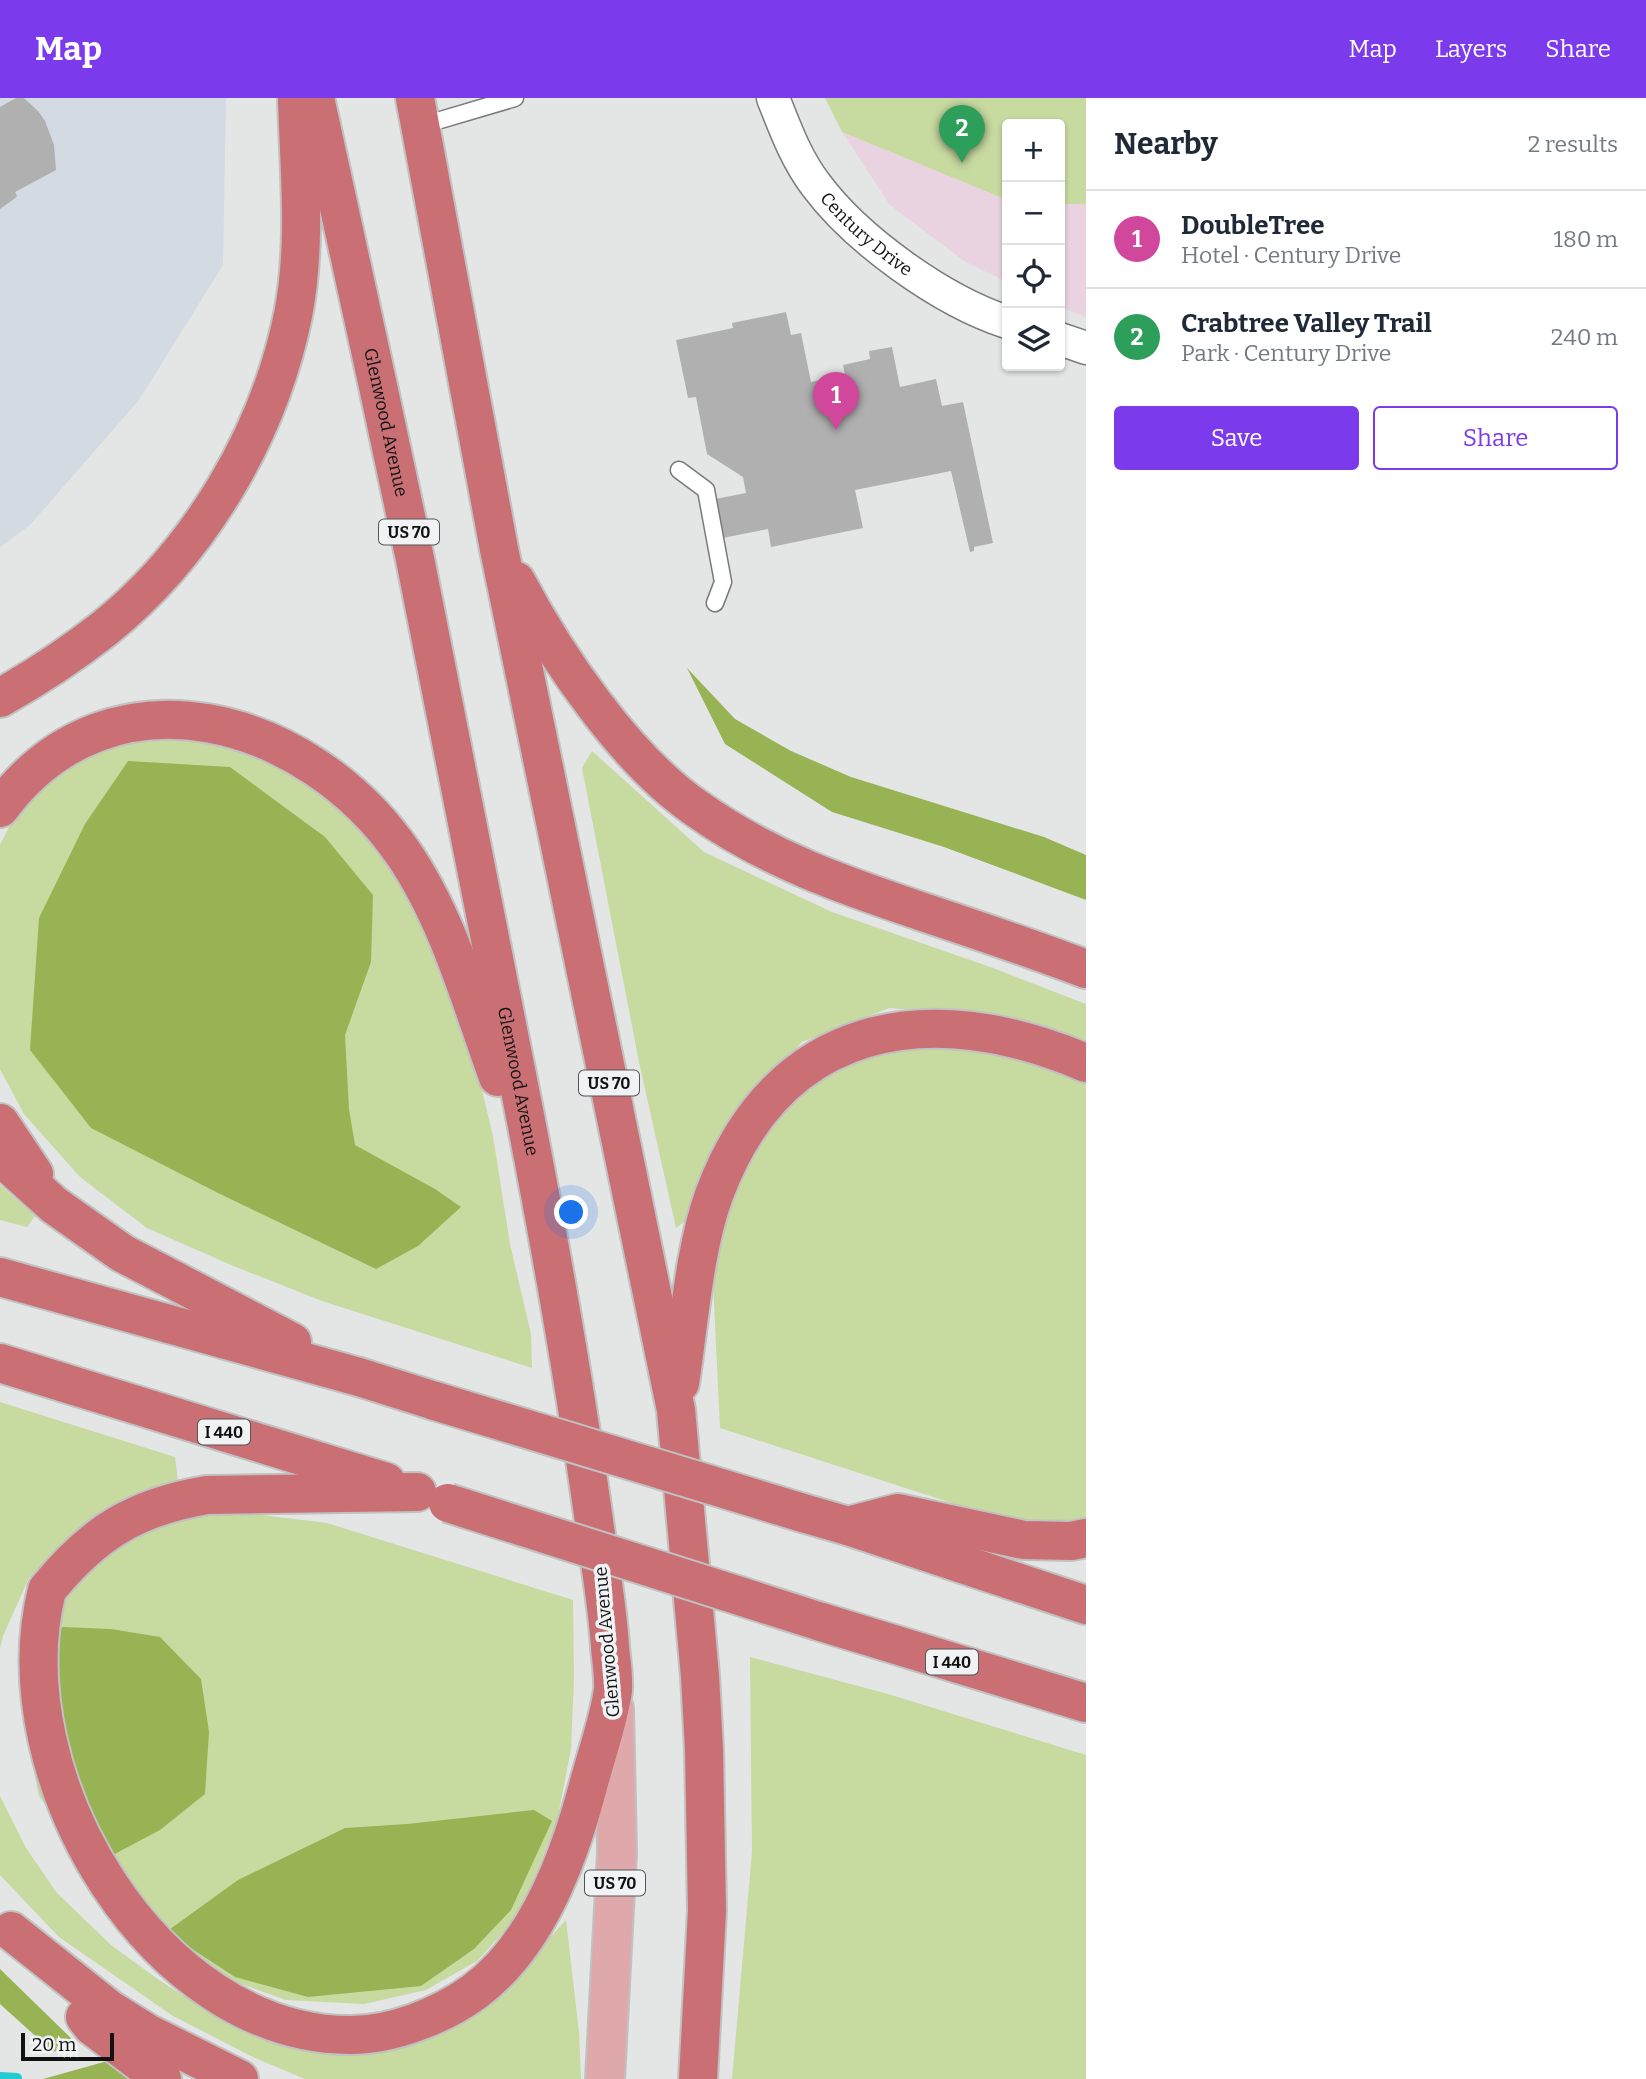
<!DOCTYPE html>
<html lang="en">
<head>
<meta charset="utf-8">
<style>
	body { margin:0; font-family:Bitter,serif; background:#f6f6f7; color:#1f2937 }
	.controls { position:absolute; right:21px; top:21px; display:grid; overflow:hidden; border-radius:7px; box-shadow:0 2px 5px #0004 }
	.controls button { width:63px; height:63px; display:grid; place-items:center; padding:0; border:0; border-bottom:2px solid #e0e1e3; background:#fff; color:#1f2937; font:35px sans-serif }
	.scale { position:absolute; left:21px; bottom:18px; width:93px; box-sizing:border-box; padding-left:7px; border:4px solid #111112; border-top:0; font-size:19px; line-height:24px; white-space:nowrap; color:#111112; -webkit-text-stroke:5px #f1f2f3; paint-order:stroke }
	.you { position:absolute; left:572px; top:1115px; width:24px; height:24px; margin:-18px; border:5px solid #fff; border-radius:50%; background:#1a73e8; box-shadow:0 0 0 10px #1a73e833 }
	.badge { display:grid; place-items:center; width:46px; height:46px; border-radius:50%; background:#7c3aed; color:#fff; font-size:23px; font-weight:700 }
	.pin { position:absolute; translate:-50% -58px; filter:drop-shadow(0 2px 4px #0008) }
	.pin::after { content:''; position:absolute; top:37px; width:24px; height:21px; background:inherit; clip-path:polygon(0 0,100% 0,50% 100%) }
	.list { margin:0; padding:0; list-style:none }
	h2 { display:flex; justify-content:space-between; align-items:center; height:91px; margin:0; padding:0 28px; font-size:30px }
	h2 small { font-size:23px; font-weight:400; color:#747a83 }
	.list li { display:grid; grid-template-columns:46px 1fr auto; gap:21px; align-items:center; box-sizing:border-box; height:98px; padding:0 28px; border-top:2px solid #e0e1e3 }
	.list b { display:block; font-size:26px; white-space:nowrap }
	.list p { margin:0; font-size:23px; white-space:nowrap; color:#747a83 }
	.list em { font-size:23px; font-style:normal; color:#747a83 }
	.actions { display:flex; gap:14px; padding:21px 28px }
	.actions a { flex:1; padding:16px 0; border:2px solid #7c3aed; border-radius:7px; text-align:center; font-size:24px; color:#7c3aed }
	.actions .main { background:#7c3aed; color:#fff }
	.icon { flex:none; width:38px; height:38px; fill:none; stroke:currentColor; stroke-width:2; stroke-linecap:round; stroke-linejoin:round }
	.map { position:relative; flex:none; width:1086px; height:1981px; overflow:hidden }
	header { display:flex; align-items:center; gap:42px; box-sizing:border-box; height:98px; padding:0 35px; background:#7c3aed; color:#fff }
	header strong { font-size:33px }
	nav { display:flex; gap:38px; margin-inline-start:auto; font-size:24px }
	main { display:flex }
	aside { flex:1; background:#fff }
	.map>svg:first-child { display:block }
</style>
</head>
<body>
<header>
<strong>Map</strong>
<nav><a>Map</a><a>Layers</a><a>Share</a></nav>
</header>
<main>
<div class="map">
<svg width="1086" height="1981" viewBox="0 0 1086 1981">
	<rect width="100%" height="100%" fill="#e4e5e5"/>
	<path fill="#d4dae1" d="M0 0H226L223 167 139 302 30 427 0 449Z"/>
	<path fill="#ead3e0" d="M842 34 1007 102V184L964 163 890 107Z
		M1060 106H1086V219L1060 209Z"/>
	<path fill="#c7daa0" d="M825 0H1086V106H1060V26H1007V102L842 34Z
		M144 638 215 640 286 668 330 697 388 761 432 834 464 918 493 1038 510 1146 531 1236 532 1270 322 1203 231 1167 147 1130 80 1079 24 1016 0 971V747L16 715 63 669Z
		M592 653 704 754 832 814 993 870 1086 906V949L1017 921 889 910 802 944 720 1038 689 1120 676 1130 639 964 582 670Z
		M957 945 1038 961 1086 983V1420L1063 1426 995 1419 720 1330 713 1184 737 1074 780 1015 827 973 882 950Z
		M0 1087 35 1118 27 1129 0 1122Z
		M0 1304 175 1359 178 1384 118 1405 76 1433 29 1480 3 1538 0 1550Z
		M200 1417H261L327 1425 573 1502 574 1581 571 1651 557 1723 520 1816 477 1863 426 1892 364 1906 286 1902 227 1881 101 1788 39 1698 25 1632 24 1580 71 1488 107 1457 154 1431Z
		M750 1559 888 1596 1086 1657V1981H732L752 1754Z
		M0 1698 26 1750 57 1795 111 1847 159 1882 209 1914 274 1939 495 1899 566 1822 579 1934 581 1981H305L253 1959 173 1918 59 1839 0 1777Z"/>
	<path fill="#98b354" d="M687 570 735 621 791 653 851 679 1044 739 1086 757V802L944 749 832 714 725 646Z
		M128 663 230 669 325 739 373 797 371 864 345 937 349 1011 355 1047 435 1091 461 1109 418 1148 376 1171 218 1095 91 1030 30 952 39 820 85 726Z
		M62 1529 111 1531 160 1539 201 1581 209 1634 205 1696 160 1732 107 1760 33 1610Z
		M534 1712 552 1723 511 1812 474 1851 421 1888 308 1899 235 1879 166 1834 238 1782 345 1730 407 1726Z
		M0 1871 77 1946 53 1954 0 1906Z
		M111 1962 137 1981H43Z"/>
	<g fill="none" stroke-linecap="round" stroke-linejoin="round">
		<path stroke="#23ccd3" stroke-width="10" d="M0 1979 17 1980"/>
	</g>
	<path fill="#b1b0b0" d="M16 0H24L38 13 45 23 54 47 56 72 15 94 17 98 14 101 0 111V9Z
		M786 214 791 237 801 235 811 284 845 277 843 267 870 261 869 253 892 249 900 289 936 281 942 308 963 304 993 445 974 449V453L970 454 951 373 855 392 863 430 771 449 768 431 708 443 700 404 746 395 743 379 707 356 696 299 688 300 676 242 733 230 732 225Z"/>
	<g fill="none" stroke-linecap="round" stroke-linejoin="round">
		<g stroke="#7a7a7b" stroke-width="19">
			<path id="lane" d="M420 28 515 0
				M679 372 706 392 723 484 715 505"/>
		</g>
		<g stroke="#7a7a7b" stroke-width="35">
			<g id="street">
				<path id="s1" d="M773 0C785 30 796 61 816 87 857 142 942 203 1007 224"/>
				<path d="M1060 241 1086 250"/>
			</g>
		</g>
		<g stroke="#c1c1c1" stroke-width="42">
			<path id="primary" d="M605 1981 617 1754 614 1611"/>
		</g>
		<g stroke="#c1c1c1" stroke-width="42">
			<g id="highway">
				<path id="s2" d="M315 0C348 154 383 307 415 461 448 624 480 788 512 952 543 1106 571 1261 593 1416 599 1460 607 1504 610 1548 611 1562 614 1578 613 1592 609 1622 595 1661 587 1692 568 1763 536 1849 474 1894 441 1918 392 1937 351 1937 157 1938 0 1681 47 1492 93 1435 135 1409 207 1397L417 1394"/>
				<path d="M415 0 499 451 676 1312 700 1578 704 1651 707 1813 698 1981"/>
				<path d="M516 483C556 559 625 661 696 710 769 762 843 787 926 815 980 833 1033 851 1086 871"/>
				<path d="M0 600C37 579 72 556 105 530 200 453 269 336 293 217 307 147 299 71 297 0"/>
				<path d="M0 710C111 560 309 619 403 755 448 820 471 905 498 979"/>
				<path d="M0 1025 34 1076"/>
				<path d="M0 1058 54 1107 122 1155 292 1244"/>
				<path d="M0 1179 359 1279 435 1303"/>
				<path d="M0 1265 386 1384"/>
				<path d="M680 1285C689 1227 694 1152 714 1097 778 923 929 898 1086 965"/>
				<path d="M803 1415 848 1428 1086 1507"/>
				<path d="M848 1428 898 1415 1024 1442 1071 1443 1086 1440"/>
				<path d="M818 1523 1086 1605"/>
				<path d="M11 1833 109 1911 149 1936 239 1981"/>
				<path d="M85 1919 92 1928 162 1981"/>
			</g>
		</g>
		<use href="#lane" stroke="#fff" stroke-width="16"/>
		<use href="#street" stroke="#fff" stroke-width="32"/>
		<use href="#primary" stroke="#dfa9ac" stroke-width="38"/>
		<use href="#highway" stroke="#ca6f74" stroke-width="38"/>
		<g stroke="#c1c1c1" stroke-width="42" stroke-linecap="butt">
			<path id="highway-bridge" d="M435 1303 803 1415
				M448 1405 818 1523"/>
		</g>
		<use href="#highway-bridge" stroke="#ca6f74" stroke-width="38"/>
	</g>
	<g text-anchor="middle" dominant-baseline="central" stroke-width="7" stroke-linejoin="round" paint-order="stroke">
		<g fill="#f1f2f3" stroke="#545456" stroke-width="2">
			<rect x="379" y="421.5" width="60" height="25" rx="5"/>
			<rect x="579" y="972.5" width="60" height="25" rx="5"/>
			<rect x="198" y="1321.5" width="52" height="25" rx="5"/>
			<rect x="926" y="1551.5" width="52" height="25" rx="5"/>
			<rect x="585" y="1772.5" width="60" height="25" rx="5"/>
		</g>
		<g font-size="16" font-weight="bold" fill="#111112">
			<text x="409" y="434">US 70</text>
			<text x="609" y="985">US 70</text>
			<text x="224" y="1334">I 440</text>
			<text x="952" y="1564">I 440</text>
			<text x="615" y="1785">US 70</text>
		</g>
		<g font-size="18" fill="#111112" stroke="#f1f2f3">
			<text stroke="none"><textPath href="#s1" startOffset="168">Century Drive</textPath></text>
			<text stroke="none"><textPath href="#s2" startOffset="332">Glenwood Avenue</textPath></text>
			<text stroke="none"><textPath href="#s2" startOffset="1004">Glenwood Avenue</textPath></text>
			<text transform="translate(607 1544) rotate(-95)">Glenwood Avenue</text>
		</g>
	</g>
</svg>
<div class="controls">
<button>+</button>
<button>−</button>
<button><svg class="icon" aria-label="locate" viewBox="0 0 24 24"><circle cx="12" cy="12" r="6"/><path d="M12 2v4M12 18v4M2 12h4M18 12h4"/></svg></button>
<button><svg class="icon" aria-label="layers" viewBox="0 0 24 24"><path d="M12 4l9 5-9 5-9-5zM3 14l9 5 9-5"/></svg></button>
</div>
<div class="scale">20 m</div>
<div class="you"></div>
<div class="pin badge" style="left:836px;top:332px;background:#d1479c">1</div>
<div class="pin badge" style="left:962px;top:65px;background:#2e9e5b">2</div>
</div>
<aside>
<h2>Nearby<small>2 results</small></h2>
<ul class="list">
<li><span class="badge" style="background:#d1479c">1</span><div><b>DoubleTree</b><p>Hotel · Century Drive</p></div><em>180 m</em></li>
<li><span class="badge" style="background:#2e9e5b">2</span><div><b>Crabtree Valley Trail</b><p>Park · Century Drive</p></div><em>240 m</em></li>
</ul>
<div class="actions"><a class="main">Save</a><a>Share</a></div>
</aside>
</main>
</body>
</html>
